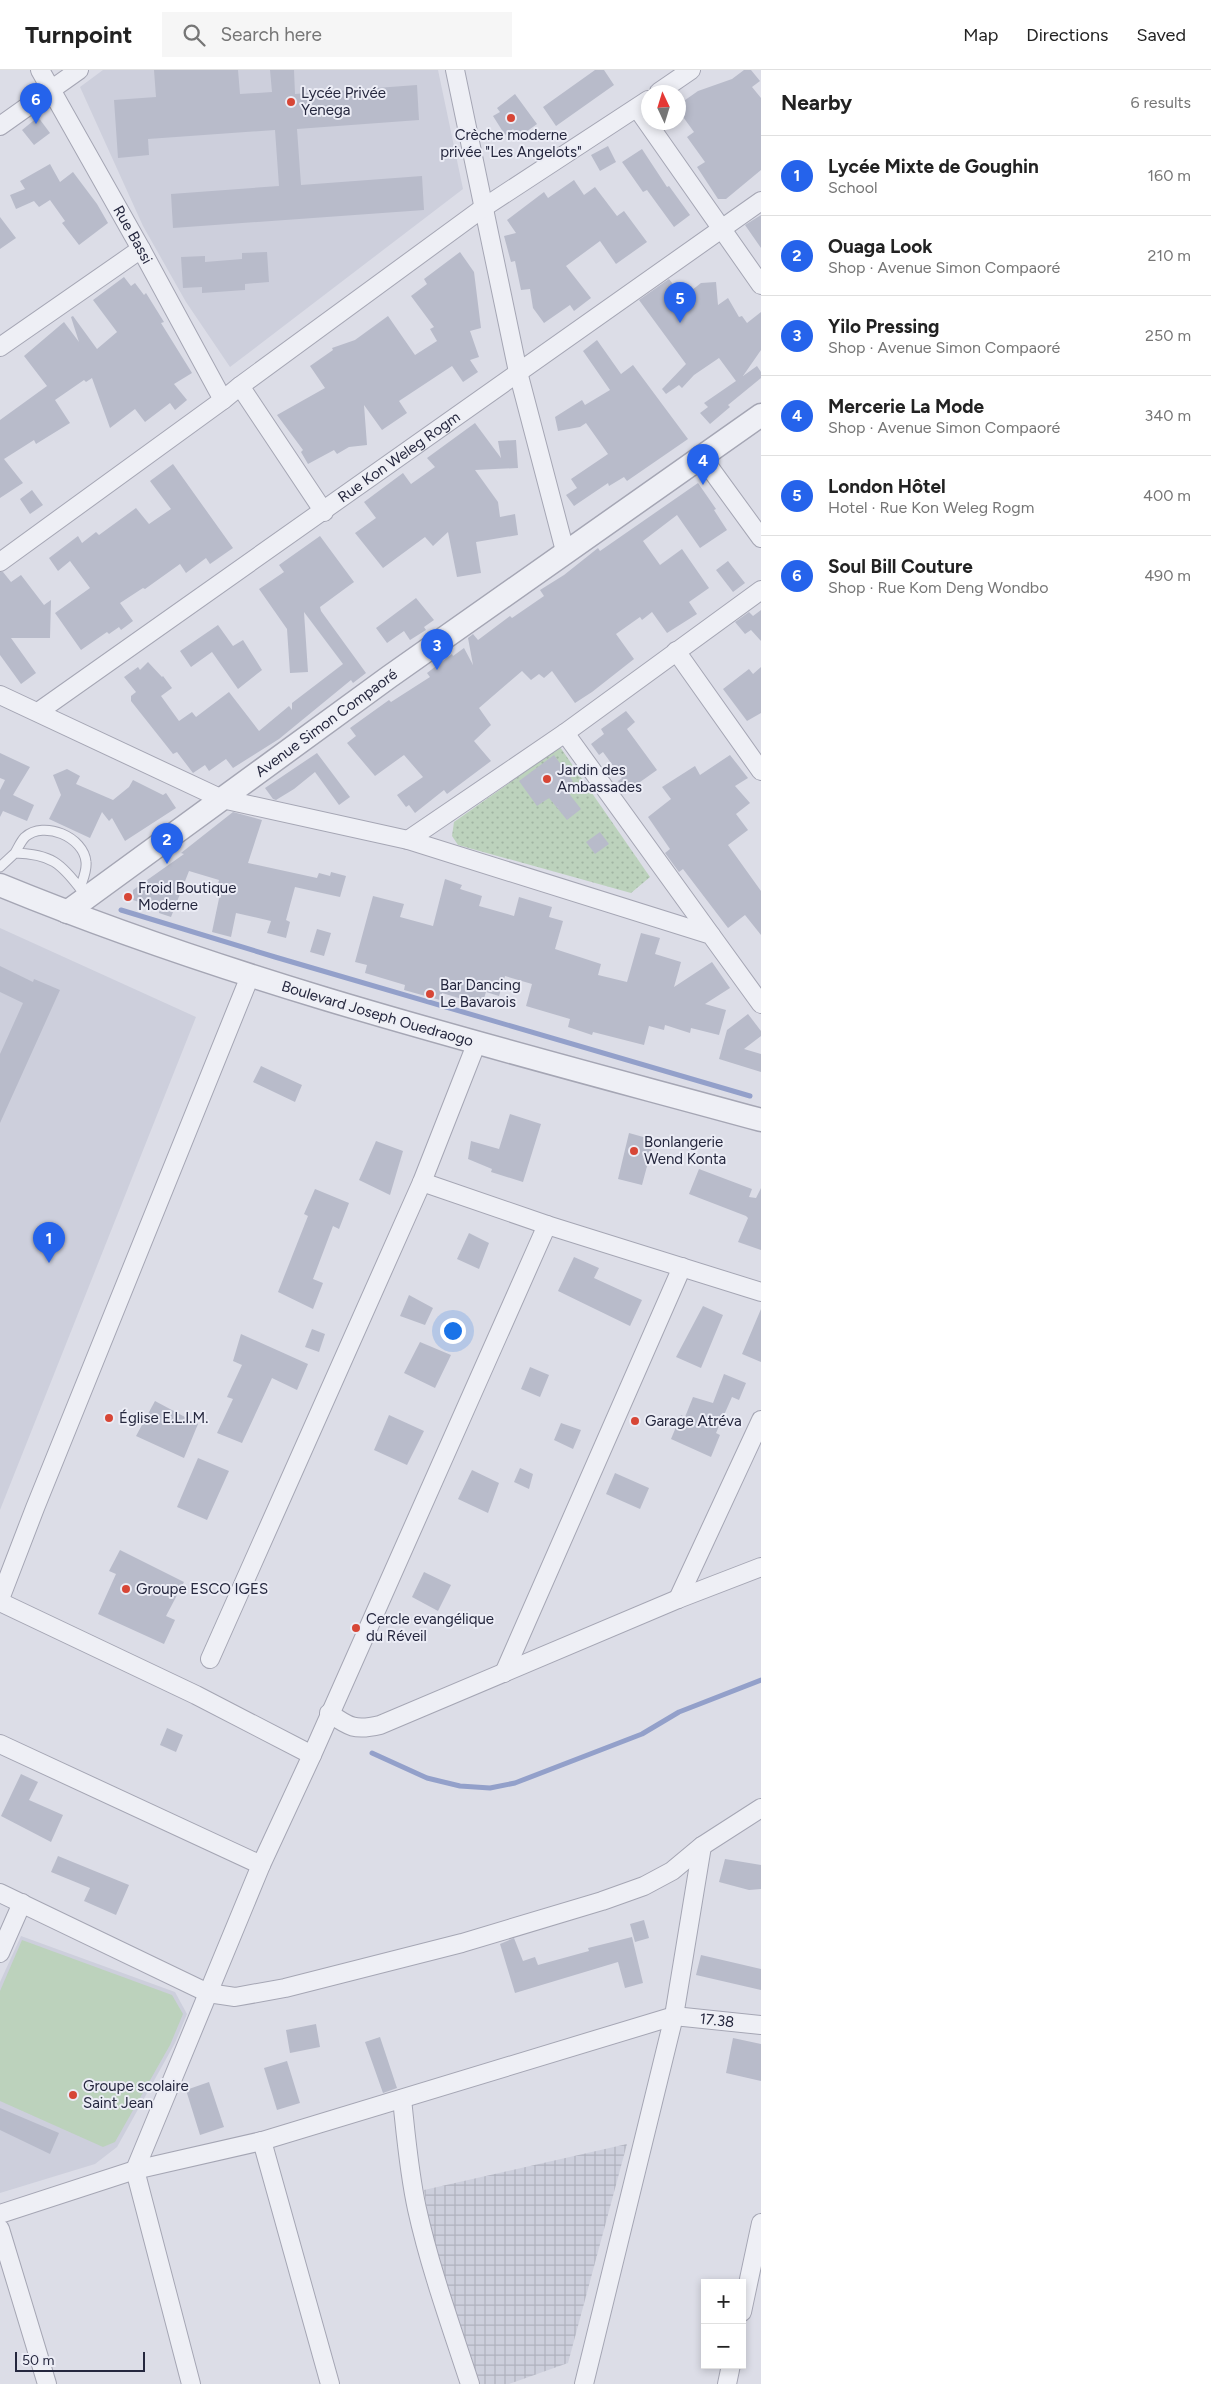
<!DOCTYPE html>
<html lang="en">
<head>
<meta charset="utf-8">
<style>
	body { margin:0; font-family:Figtree,sans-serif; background:#f6f6f6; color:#222 }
	.controls { position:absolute; right:15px; bottom:15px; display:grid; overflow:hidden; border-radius:0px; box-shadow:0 2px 8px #0003 }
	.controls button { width:45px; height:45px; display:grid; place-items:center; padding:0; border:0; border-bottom:1px solid #e0e0e0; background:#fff; color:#222; font:25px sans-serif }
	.compass { position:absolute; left:641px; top:15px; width:45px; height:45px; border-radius:50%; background:#fff; box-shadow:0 2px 8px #0003; rotate:356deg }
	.scale { position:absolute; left:15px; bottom:12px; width:130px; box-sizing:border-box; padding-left:5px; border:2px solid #25273e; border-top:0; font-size:14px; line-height:18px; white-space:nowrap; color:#25273e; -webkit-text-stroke:4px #ebecf5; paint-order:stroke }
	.you { position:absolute; left:452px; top:1260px; width:18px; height:18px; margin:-12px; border:4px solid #fff; border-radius:50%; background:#1a73e8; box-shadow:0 0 0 8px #1a73e833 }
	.badge { display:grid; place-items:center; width:32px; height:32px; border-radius:50%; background:#2563eb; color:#fff; font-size:16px; font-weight:700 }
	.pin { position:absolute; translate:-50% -41px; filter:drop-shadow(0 1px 2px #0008) }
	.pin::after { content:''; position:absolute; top:26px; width:18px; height:15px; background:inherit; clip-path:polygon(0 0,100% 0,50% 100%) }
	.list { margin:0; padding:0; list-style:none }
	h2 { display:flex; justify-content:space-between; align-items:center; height:65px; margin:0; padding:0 20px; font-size:21px }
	h2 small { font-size:16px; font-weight:400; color:#767676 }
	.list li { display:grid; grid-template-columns:32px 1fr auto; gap:15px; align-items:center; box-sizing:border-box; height:80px; padding:0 20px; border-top:1px solid #e0e0e0 }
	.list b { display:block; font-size:19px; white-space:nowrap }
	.list p { margin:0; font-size:16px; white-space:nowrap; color:#767676 }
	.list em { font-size:16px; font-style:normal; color:#767676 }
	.icon { flex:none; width:28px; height:28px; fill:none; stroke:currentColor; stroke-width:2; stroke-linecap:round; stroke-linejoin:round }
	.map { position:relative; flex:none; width:761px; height:2314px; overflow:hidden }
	header { display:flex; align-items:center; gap:30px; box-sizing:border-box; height:70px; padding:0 25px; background:#fff; border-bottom:1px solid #e0e0e0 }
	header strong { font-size:24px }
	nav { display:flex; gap:28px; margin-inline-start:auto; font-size:18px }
	.search { width:350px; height:45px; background:#f6f6f6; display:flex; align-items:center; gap:12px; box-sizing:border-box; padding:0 18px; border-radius:0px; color:#767676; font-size:19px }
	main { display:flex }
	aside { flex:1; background:#fff }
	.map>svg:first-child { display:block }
</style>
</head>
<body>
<header>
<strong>Turnpoint</strong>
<div class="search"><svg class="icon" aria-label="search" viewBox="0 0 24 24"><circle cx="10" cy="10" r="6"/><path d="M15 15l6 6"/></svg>Search here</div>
<nav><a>Map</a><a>Directions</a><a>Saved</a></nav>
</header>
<main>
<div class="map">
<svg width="761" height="2314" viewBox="0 0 761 2314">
	<defs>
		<pattern id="industrial-grid" width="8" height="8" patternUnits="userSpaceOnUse" patternTransform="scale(1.25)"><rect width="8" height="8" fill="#cdcfdc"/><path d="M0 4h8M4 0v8" fill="none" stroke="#b0b2be"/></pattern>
		<pattern id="garden-dots" width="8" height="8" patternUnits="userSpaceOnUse" patternTransform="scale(1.25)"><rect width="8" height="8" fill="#bcd2bc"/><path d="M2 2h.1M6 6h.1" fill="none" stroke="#a1b4a3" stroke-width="1.8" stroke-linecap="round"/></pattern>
	</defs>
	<rect width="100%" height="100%" fill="#dcdde7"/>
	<path fill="#cdcfdc" d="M103 0H438L463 119 230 297 186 232 143 156 80 17Z
		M0 858 196 947 0 1440Z
		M21 1866 175 1922 187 1944 175 1973 117 2077 95 2094 0 2123V1912Z"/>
	<path fill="url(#industrial-grid)" d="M627 2074 568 2293 509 2314H478L435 2196 424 2120Z"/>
	<path fill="#bcd2bc" d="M22 1870 172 1925 183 1944 170 1975 115 2072 103 2077 0 2031V1921Z"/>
	<path fill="url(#garden-dots)" d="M560 677 650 807 631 823 458 775 452 766 454 752Z"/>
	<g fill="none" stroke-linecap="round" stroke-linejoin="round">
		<path stroke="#93a0ca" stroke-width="5" d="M121 840 275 887 750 1026
			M372 1683 427 1708 460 1716 490 1718 515 1713 642 1664 679 1642 761 1610"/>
	</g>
	<path fill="#b8bbca" d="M154 0H238L240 24 272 22 270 0H294L295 24 417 15 419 50 297 59 301 115 422 106 424 140 173 158 171 124 279 116 275 60 148 69 149 85 118 88 114 30 156 27Z
		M595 0H604L614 15 556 56 543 37Z
		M744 0H751L760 11 752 17 761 28V100L726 129H718L697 97 705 92 687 67 694 62 678 40V35L698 21 732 9Z
		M515 24 537 54 519 67 513 59 505 65 493 46 500 42 497 38Z
		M38 47 50 63 34 75 22 60Z
		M608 76 616 92 600 101 591 85Z
		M642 79 667 117 669 116 690 145 674 157 647 120 643 122 622 92Z
		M50 94 60 112 73 102 97 134 108 153 79 175 62 153 65 151 50 130 39 137 34 131 16 139 10 125 25 119 20 111Z
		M574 110 584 125 595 117 617 146 624 141 647 172 616 194 600 171 566 196 591 228 574 241 570 235 544 253 533 238 530 219 521 220 515 191 511 192 504 166 516 163 507 150 544 122 548 128Z
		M761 145V178L745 155Z
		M0 147 16 168 0 179Z
		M267 182 269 212 245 214V220L202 223V217L183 218 181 187 205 186V192L242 189V183Z
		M460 182 474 202 481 258 470 261 479 287 470 290 478 302 463 312 452 296 399 331 407 343 382 360 364 335 367 375 349 377 337 384 334 380 308 394 301 382 303 380 277 345 325 318 310 296 333 280 332 278 355 270 388 246 415 285 437 271 430 259 434 257 411 226 427 214 424 209Z
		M124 207 131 216 135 213 144 225 146 223 164 252 161 253 192 303 174 314 187 330 175 340 170 333 145 352 135 339 110 358 92 308 86 312 84 310 55 330 70 353 36 374 34 370 4 389 23 413 0 428V350L47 316 24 286 64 252 79 272 71 247 73 246 97 279 117 262 93 230Z
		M669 209 683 227 701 213 716 212 718 235 728 228 739 247 742 246 747 253 761 242V280L743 306 757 296 761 302V308L728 335 730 337 710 354 700 343 708 337 704 333 736 311 719 288 694 305 682 318 679 315 666 324 662 319 686 294 639 230Z
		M597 270 621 304 633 295 688 369 627 411 624 407 609 416 608 413 574 436 566 425 577 418 571 409 608 384 586 353 580 357 558 361 555 347 582 330 585 335 610 320 583 281Z
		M475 353 501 388 498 371 516 370 518 398 475 400 498 432 500 447 515 444 518 465 476 472 481 503 457 507 448 462 433 476 425 467 383 498 355 463 376 448 364 432 403 403 411 414 435 397 427 388Z
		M173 394 233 478 210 494 206 488 186 503 180 494 145 519 143 518 120 533 133 551 121 560 119 557 109 564 107 562 81 580 55 543 90 518 70 491 58 501 49 488 78 466 82 473 96 462 99 465 136 438 149 454 171 439 150 411Z
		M698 413 716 439 714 440 727 460 700 478 677 445 643 471 660 495 682 479 709 518 689 532 697 544 667 563 652 542 642 550 640 547 616 564 634 589 592 622 575 633 552 601 544 608 539 604 531 610 522 601 479 638 491 655 474 671 491 691 447 724 444 720 415 743 409 735 406 737 397 725 423 707 404 685 375 706 347 673 356 666 350 658 389 630 391 632 430 607 427 603 452 584 453 586 464 578 473 595 468 568 473 564 478 570 510 546 512 548 544 526 540 520 564 505 598 478 600 481Z
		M32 420 43 435 30 444 20 429Z
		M320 466 354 512 320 537 321 541 366 603 353 613 351 610 279 669 233 698 226 689 209 701 205 695 193 703 177 682 173 684 131 631V626L136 622 124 607 138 597 140 600 148 592 162 607 163 606 172 618 161 626 179 651 192 642 196 647 229 622 259 661 289 636 292 640V633L343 594 304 542 308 602 290 603 287 559 259 519 284 502 279 495Z
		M728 491 745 513 733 522 716 500Z
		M0 502H3L11 512 21 505 44 535 51 530 50 568H11L36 603 21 614 0 585Z
		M416 528 434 550 424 557 426 560 410 570 404 561 387 573 376 558Z
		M761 540V571L751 560 745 564 735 552 749 542 753 546Z
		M218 555 233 576 243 570 262 600 238 619 212 582 191 597 180 581Z
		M761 597V643L747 651 723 619 749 599 753 604Z
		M626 641 635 652 627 659 657 700 626 722 618 711 622 708 603 682 599 685 591 674 604 664 601 659Z
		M0 683 30 697 13 725 34 735 27 751 3 741 0 747V720L5 710 0 708Z
		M317 683 350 727 339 735 315 702 294 719 276 730 273 729 265 718Z
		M554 685 573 711 564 717 581 739 567 750 549 728 537 736 519 711Z
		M730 685 748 708 735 716 750 733 736 744 748 760 728 775 761 821V865L745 845 728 858 683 799 679 802 665 783 670 779 648 747 671 729 662 717 695 696 700 705Z
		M67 699 80 706 76 714 113 730 129 717 133 710 163 725 166 723 176 738 125 771 112 748 109 751 102 742 90 768 49 749 61 725 53 705Z
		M233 742 262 750 248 793 317 808 319 803 330 806 331 802 346 806 340 827 295 817 286 850 290 852 286 868 267 863 271 851 236 843 231 867 212 862 221 819 217 818 219 810 189 801 171 847 159 843 160 839 133 830V820L184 784 181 783Z
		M600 762 609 774 595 784 586 772Z
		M445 809 462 815 460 819 482 826 479 836 514 846 519 827 552 837 549 847 563 851 555 879 601 894 598 905 627 912 641 863 660 868 655 884 681 892 674 917 712 892 730 918 705 934 726 940 719 965 691 958 690 963 665 955 664 960 649 956 644 975 593 962 592 965 568 957 570 949 526 936 532 914 505 906 499 926 486 922 482 935 442 923 440 930 404 920 405 915 365 903 367 895 355 892 373 826 404 834 400 847 433 856Z
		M317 859 331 863 324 886 310 882Z
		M0 896 33 912 34 909 60 920 0 1053V984L23 933 0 922Z
		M748 944 761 961V966L744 979 761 984V1002L719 989 727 960Z
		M261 996 302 1015 295 1032 253 1012Z
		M510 1044 541 1054 523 1112 491 1102 492 1099 468 1089 471 1071 499 1079Z
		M629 1063 654 1070 642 1115 618 1109Z
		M376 1071 403 1081 390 1125 359 1110Z
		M699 1099 752 1119 749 1127 756 1128 761 1118V1180L738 1172 748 1148 746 1146 689 1124Z
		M315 1119 349 1133 339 1159 333 1156 313 1209 323 1213 313 1239 278 1222 308 1146 304 1144Z
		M469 1163 489 1173 479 1199 457 1189Z
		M574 1187 599 1198 594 1208 642 1230 630 1256 558 1221Z
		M409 1225 433 1238 425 1255 400 1246Z
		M703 1236 723 1245 701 1298 676 1287Z
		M761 1239V1292L742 1284Z
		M312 1259 325 1264 319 1282 305 1277Z
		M241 1264 308 1294 297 1320 272 1308 242 1373 217 1363 233 1329 227 1327 242 1295 233 1291Z
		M420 1272 451 1285 435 1318 404 1303Z
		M530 1297 549 1305 540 1327 521 1319Z
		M724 1304 746 1313 739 1330 732 1327 716 1363 720 1365 711 1387 671 1369 681 1345 685 1347 693 1327 713 1333Z
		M155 1331 198 1354 184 1388 136 1366Z
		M389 1345 424 1361 407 1395 374 1380Z
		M561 1353 581 1360 573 1379 554 1370Z
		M198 1388 229 1401 207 1450 177 1437Z
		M520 1398 533 1404 529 1419 514 1412Z
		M472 1400 499 1413 488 1443 458 1429Z
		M615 1403 649 1418 640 1439 606 1424Z
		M120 1480 184 1512 166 1546 175 1550 164 1574 98 1544 116 1504 109 1501Z
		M424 1502 451 1515 438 1541 412 1527Z
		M167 1658 183 1665 176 1682 160 1675Z
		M21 1704 38 1712 29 1730 63 1745 51 1772 1 1746Z
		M58 1786 129 1815 116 1845 84 1831 90 1818 51 1802Z
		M725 1789 761 1795V1819L749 1820 719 1812Z
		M644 1850 649 1868 635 1872 630 1854Z
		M632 1867 643 1913 625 1918 618 1892 515 1923 500 1874 514 1868 523 1891 535 1887 538 1895 589 1881 588 1878Z
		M701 1885 761 1899V1920L696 1905Z
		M316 1954 320 1977 290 1983 286 1960Z
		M380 1967 397 2018 383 2023 365 1972Z
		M733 1968 761 1974V2011L726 2003Z
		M287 1991 300 2033 277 2040 264 1998Z
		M209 2012 224 2057 200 2065 186 2020Z
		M0 2038 59 2063 50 2084 0 2060Z"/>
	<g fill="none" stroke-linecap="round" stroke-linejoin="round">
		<g stroke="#a5a6b4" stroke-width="11">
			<path id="service" d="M15 783C18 778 21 771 25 767 44 750 84 767 86 792 87 801 83 809 80 818
				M0 797 15 783C51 784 61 793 82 821"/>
		</g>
		<g stroke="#a5a6b4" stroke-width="20">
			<g id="minor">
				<path id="s1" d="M40 0 141 179 223 330"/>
				<path d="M455 0 518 302 565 481"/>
				<path d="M659 22 691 0"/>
				<path d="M637 38 761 215"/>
				<path d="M0 56 79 0"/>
				<path d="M0 277 141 179"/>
				<path d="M240 316 324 442"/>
				<path d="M702 387 761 468"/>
				<path d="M0 492 223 330 240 316 483 138 648 30"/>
				<path d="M676 581 761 701"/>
				<path d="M0 625 222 729 408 770 711 865 761 934"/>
				<path id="s2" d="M38 642 761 131"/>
				<path d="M565 663 711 865"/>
				<path d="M408 770 565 663 761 520"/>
				<path d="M422 1112 547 1155 761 1222"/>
				<path d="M0 1529 35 1438 250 906"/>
				<path d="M678 1529 761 1350"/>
				<path d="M0 1532 196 1625 312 1685"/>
				<path d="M210 1589 422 1112 477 972"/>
				<path d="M504 1603 682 1197"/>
				<path d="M329 1643C349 1657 355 1661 380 1655L678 1529 761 1497"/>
				<path d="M0 1674 261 1795"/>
				<path d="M0 1823 208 1923 235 1927 285 1918 462 1873 602 1831 644 1816 672 1801 702 1776 761 1738"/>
				<path d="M0 1883 22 1833"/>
				<path d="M402 2029C406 2066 409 2103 417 2139 430 2198 451 2256 470 2314"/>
				<path d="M262 2071 330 2314"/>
				<path id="s3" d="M0 2144 135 2100 262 2071 674 1946 761 1955"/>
				<path d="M0 2159 47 2314"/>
				<path d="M742 2242 761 2153"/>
				<path d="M191 2314 135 2100 261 1795 312 1685 547 1155"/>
				<path d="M584 2314 674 1946 702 1776"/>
				<path d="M727 2314 731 2295"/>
			</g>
		</g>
		<g stroke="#a5a6b4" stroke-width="25">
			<g id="tertiary">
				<path id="s4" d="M0 815C246 916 505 980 761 1050"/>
				<path id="s5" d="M67 842 389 607 761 345"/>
			</g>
		</g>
		<use href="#service" stroke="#eeeff5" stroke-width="9"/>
		<use href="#minor" stroke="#eeeff5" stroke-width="18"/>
		<use href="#tertiary" stroke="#eeeff5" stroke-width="22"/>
	</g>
	<g fill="#d74636" stroke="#ebecf5" stroke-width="2">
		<circle cx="291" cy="32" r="5"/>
		<circle cx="511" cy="48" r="5"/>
		<circle cx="547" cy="709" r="5"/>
		<circle cx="128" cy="827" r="5"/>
		<circle cx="430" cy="924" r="5"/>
		<circle cx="634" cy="1081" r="5"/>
		<circle cx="109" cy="1348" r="5"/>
		<circle cx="635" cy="1351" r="5"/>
		<circle cx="126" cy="1519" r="5"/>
		<circle cx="356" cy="1558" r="5"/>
		<circle cx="73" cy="2025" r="5"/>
	</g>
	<g text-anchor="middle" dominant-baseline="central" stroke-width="4" stroke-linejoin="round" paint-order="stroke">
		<g font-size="15" fill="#25273e" stroke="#ebecf5" text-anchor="start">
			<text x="301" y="23">Lycée Privée<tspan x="301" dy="17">Yenega</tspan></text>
			<text x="511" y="65" text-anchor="middle">Crèche moderne<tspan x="511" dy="17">privée "Les Angelots"</tspan></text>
			<text x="557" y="700">Jardin des<tspan x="557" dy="17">Ambassades</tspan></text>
			<text x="138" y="818">Froid Boutique<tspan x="138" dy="17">Moderne</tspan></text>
			<text x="440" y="915">Bar Dancing<tspan x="440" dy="17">Le Bavarois</tspan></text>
			<text x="644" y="1072">Bonlangerie<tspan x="644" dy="17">Wend Konta</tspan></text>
			<text x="119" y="1348">Église E.L.I.M.</text>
			<text x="645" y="1351">Garage Atréva</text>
			<text x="136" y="1519">Groupe ESCO IGES</text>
			<text x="366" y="1549">Cercle evangélique<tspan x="366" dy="17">du Réveil</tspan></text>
			<text x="83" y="2016">Groupe scolaire<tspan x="83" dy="17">Saint Jean</tspan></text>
		</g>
		<g font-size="15" fill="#25273e" stroke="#ebecf5">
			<text stroke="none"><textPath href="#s1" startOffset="189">Rue Bassi</textPath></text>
			<text stroke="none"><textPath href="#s2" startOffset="442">Rue Kon Weleg Rogm</textPath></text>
			<text stroke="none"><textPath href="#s5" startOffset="321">Avenue Simon Compaoré</textPath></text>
			<text stroke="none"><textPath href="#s4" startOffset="399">Boulevard Joseph Ouedraogo</textPath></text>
			<text stroke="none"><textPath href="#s3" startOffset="746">17.38</textPath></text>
		</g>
	</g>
</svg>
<div class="controls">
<button>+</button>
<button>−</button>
</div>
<svg class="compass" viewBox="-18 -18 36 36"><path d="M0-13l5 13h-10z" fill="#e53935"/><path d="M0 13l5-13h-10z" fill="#767676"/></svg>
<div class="scale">50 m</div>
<div class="you"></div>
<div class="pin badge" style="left:49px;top:1193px">1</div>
<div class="pin badge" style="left:167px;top:794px">2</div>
<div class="pin badge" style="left:437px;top:600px">3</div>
<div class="pin badge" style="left:703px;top:415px">4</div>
<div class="pin badge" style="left:680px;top:253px">5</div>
<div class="pin badge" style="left:36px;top:54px">6</div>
</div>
<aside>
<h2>Nearby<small>6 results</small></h2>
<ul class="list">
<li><span class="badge">1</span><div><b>Lycée Mixte de Goughin</b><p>School</p></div><em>160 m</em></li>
<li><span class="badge">2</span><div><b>Ouaga Look</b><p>Shop · Avenue Simon Compaoré</p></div><em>210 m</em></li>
<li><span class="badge">3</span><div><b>Yilo Pressing</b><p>Shop · Avenue Simon Compaoré</p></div><em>250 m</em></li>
<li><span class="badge">4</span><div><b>Mercerie La Mode</b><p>Shop · Avenue Simon Compaoré</p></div><em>340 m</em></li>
<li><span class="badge">5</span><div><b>London Hôtel</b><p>Hotel · Rue Kon Weleg Rogm</p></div><em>400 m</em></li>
<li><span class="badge">6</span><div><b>Soul Bill Couture</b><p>Shop · Rue Kom Deng Wondbo</p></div><em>490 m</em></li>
</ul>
</aside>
</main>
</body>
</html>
